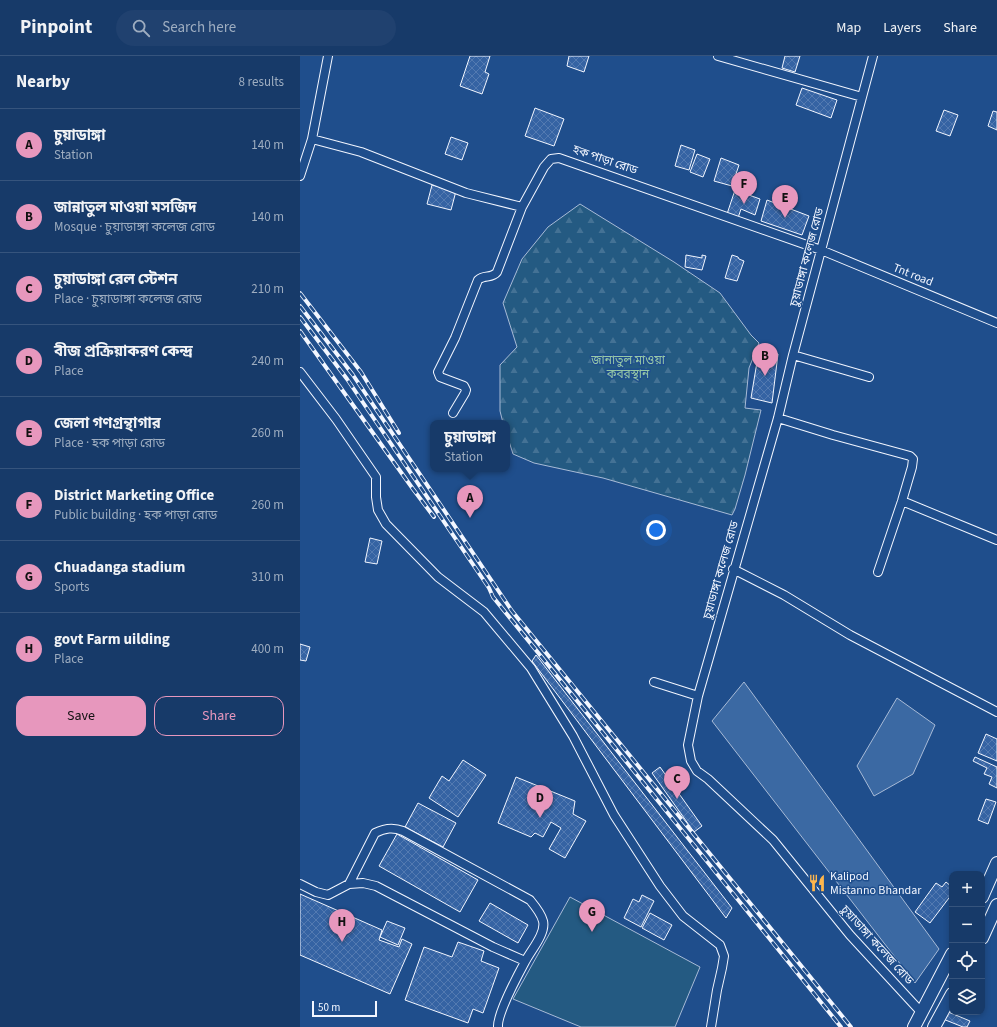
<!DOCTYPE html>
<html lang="en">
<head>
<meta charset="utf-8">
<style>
	body { margin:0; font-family:"Source Sans 3","Noto Sans Bengali",sans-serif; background:#20416f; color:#f1f3f6 }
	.controls { position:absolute; right:12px; bottom:12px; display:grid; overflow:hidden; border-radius:8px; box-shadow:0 2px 6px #0003 }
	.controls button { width:36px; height:36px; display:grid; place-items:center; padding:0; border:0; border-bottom:1px solid #36547d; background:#173a69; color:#f1f3f6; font:20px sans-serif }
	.scale { position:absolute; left:12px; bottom:10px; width:65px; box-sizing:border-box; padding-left:4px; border:2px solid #f2f6ff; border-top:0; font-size:11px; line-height:14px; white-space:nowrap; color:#f2f6ff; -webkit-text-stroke:3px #1f4e8c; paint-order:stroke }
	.you { position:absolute; left:356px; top:474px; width:14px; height:14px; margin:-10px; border:3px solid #fff; border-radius:50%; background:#1a73e8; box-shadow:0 0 0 6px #1a73e833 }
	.badge { display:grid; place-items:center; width:26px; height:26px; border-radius:50%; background:#e797bd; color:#111; font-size:13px; font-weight:700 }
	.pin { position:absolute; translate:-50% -33px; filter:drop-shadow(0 1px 2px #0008) }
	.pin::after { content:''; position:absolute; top:21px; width:14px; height:12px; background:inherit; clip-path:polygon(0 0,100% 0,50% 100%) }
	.popup { position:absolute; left:130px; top:364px; width:80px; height:52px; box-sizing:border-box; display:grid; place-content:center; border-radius:8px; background:#173a69; filter:drop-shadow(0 1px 3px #0005); font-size:13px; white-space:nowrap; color:#9eadc0 }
	.popup b { font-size:15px; color:#f1f3f6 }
	.popup::after { content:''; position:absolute; left:50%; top:100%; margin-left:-8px; border:8px solid transparent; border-top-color:#173a69 }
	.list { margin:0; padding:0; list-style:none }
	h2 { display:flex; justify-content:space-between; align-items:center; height:52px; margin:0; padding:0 16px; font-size:17px }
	h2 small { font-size:13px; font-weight:400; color:#9eadc0 }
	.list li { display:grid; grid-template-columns:26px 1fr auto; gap:12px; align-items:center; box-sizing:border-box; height:72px; padding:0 16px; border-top:1px solid #36547d }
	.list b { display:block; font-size:15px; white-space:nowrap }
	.list p { margin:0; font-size:13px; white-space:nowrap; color:#9eadc0 }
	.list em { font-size:13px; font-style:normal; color:#9eadc0 }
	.actions { display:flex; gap:8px; padding:12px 16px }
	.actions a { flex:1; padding:9px 0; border:1px solid #e797bd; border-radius:12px; text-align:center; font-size:14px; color:#e797bd }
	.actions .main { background:#e797bd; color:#111 }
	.icon { flex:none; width:22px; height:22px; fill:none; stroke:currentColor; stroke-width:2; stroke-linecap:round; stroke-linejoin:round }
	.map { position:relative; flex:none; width:697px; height:971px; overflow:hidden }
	header { display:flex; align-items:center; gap:24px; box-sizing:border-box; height:56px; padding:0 20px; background:#173a69; border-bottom:1px solid #36547d }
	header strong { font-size:19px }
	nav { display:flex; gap:22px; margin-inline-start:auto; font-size:14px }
	.search { width:280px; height:36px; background:#20416f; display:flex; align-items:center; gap:10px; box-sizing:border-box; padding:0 14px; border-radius:22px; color:#9eadc0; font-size:15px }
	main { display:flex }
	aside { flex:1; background:#173a69 }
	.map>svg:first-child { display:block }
</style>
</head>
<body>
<header>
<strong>Pinpoint</strong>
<div class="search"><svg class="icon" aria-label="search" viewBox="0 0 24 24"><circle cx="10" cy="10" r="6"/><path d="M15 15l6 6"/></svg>Search here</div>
<nav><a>Map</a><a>Layers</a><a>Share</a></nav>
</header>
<main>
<aside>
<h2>Nearby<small>8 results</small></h2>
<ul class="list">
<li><span class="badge">A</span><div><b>চুয়াডাঙ্গা</b><p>Station</p></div><em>140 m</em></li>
<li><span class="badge">B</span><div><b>জান্নাতুল মাওয়া মসজিদ</b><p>Mosque · চুয়াডাঙ্গা কলেজ রোড</p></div><em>140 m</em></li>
<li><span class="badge">C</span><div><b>চুয়াডাঙ্গা রেল স্টেশন</b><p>Place · চুয়াডাঙ্গা কলেজ রোড</p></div><em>210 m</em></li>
<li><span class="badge">D</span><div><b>বীজ প্রক্রিয়াকরণ কেন্দ্র</b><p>Place</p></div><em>240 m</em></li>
<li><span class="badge">E</span><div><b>জেলা গণগ্রন্থাগার</b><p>Place · হক পাড়া রোড</p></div><em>260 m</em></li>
<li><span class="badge">F</span><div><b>District Marketing Office</b><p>Public building · হক পাড়া রোড</p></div><em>260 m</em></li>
<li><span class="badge">G</span><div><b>Chuadanga stadium</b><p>Sports</p></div><em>310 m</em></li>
<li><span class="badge">H</span><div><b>govt Farm uilding</b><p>Place</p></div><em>400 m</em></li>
</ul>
<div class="actions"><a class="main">Save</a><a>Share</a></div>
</aside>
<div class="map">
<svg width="697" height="971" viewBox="0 0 697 971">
	<defs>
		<pattern id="forest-firs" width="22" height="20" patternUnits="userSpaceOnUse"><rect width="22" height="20" fill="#245a82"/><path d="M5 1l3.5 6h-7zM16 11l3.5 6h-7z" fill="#447295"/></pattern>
		<pattern id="building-cross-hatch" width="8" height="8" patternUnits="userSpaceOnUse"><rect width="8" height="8" fill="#3563a3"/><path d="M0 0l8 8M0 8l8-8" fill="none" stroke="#537ab1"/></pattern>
	</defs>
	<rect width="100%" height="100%" fill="#1f4e8c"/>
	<path fill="url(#forest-firs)" stroke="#a8bbd7" d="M280 148 374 206 420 237 451 279 459 287 449 312 445 352 461 354 445 419 435 453 432 459 303 422 234 407 213 398 207 379V367H203L200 355V309L217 291 203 247 222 203 248 171Z"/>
	<path fill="#245a82" stroke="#a8bbd7" d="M270 841 400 911 375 971H281L213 943Z"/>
	<path fill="#3b69a3" stroke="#a8bbd7" d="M444 626 639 893 615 927 412 665Z
		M597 642 635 669 613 718 574 740 557 710Z"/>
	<path fill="url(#building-cross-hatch)" stroke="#f2f6ff" d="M170 0H190L185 16 189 18 182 38 160 30Z
		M269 0H289L284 16 267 10Z
		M485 0H500L495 16 482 12Z
		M502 32 537 44 531 62 496 49Z
		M235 52 264 63 254 90 225 80Z
		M644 54 658 59 650 80 636 75Z
		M693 55 697 56V74L688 70Z
		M151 81 168 87 162 104 145 98Z
		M381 89 395 94 389 114 375 110Z
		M397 98 410 103 403 121 390 116Z
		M421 102 439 109 432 130 414 125Z
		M132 129 156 135 151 154 127 148Z
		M435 134 460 143 455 159 441 153 438 162 427 158Z
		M467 144 509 160 502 179 461 165Z
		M386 199 402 202V199L406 200 402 214 385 211Z
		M432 199 438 201 439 203 444 205 437 225 425 222Z
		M459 294 478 298 472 347 451 342Z
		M70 482 82 485 77 508 65 506Z
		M0 588 10 591 6 605 0 604Z
		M236 599 432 852 426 862 232 605Z
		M686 678 697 683V705L678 697Z
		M675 701 697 711V732L689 728 692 721 684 718 687 712 673 705Z
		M163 704 186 719 158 761 129 742 142 720 149 725Z
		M360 711 402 770 394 776 352 717Z
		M216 721 275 745 273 758 286 765 265 802 249 793 261 772 251 766 243 781 235 777 231 781 198 767Z
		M686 743 696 746 688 768 678 764Z
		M118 747 156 767 143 791 105 771Z
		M97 778 178 824 160 856 79 810Z
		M646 826 652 831V838L630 867 615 856 636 827 642 831Z
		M0 838 82 874 79 884 99 891 102 883 112 888 90 938 0 899Z
		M342 839 354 845 341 871 324 862 333 843 339 846Z
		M190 847 228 869 218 887 179 865Z
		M350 857 372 869 364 884 342 872Z
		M87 865 105 872 98 889 80 881Z
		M158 886 184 895 181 905 199 912 183 957 173 953 168 967 105 944 124 891 152 901Z
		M646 955 670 965 667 971H663L643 963Z"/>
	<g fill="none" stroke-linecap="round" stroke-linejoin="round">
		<g stroke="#f2f6ff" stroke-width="10">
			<path id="minor" d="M418 0 562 41
				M573 0 493 299 478 362 398 640 388 689 391 705 397 715 408 723 473 784 550 879 621 956
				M12 83 61 96 166 137 222 151 244 111 251 103 259 102 521 194 697 267
				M0 120 12 83 28 0
				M493 299 569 321
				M0 316 36 363 76 421V441L78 454 86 468 138 521 184 556 231 612 273 680 314 759 360 830 383 860 420 889 424 900 422 912 417 934 411 971
				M153 357 165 337 166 334 164 330 140 321 138 316 155 282 178 224C184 218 192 223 197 216L222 151
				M478 362 533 379 610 400 613 403 612 411 602 445 578 516
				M602 445 697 484
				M433 513 484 539 550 579 697 656
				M354 626 398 640
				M0 828 16 836 28 839 49 828
				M198 971C197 957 219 917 226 904 232 893 246 877 243 865 241 857 235 850 230 844L103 775C93 771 85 772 75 777L49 828 63 827 76 830 193 891 225 905"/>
		</g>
		<g stroke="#f2f6ff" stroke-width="14">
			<path id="primary" d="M682 841 697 807
				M682 882 697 849
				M614 971 652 898
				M634 971 652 938"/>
		</g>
		<use href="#minor" stroke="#1f4e8c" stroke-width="8"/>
		<use href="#primary" stroke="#1f4e8c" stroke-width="12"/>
		<g stroke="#f2f6ff" stroke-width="4">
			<path id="rail" d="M0 237 61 316 99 377
				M0 250 53 319 212 555 551 971
				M0 261 47 323 189 532 193 541 541 971
				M0 275 113 433 134 461"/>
		</g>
		<use href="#rail" stroke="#1f4e8c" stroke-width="2.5" stroke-dasharray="8" stroke-linecap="butt"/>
	</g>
	<defs>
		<g id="restaurant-bare" transform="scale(1.38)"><path d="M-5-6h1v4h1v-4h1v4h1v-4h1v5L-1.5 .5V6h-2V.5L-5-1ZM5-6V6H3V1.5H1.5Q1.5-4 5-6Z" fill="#ffb74d" stroke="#1f4e8c" stroke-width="2.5" paint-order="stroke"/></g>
	</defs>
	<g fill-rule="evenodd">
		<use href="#restaurant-bare" x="517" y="827"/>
	</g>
	<g text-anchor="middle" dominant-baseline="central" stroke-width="3" stroke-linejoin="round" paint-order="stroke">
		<g font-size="12" fill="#f2f6ff" stroke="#1f4e8c">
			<text transform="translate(305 104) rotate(19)">হক পাড়া রোড</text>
			<text transform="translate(507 201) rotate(-75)">চুয়াডাঙ্গা কলেজ রোড</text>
			<text transform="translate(613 219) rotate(22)">Tnt road</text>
			<text transform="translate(421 514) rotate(-74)">চুয়াডাঙ্গা কলেজ রোড</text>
			<text transform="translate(577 889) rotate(48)">চুয়াডাঙ্গা কলেজ রোড</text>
		</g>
		<g font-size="12" fill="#97c8a6" stroke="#1f4e8c">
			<text x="328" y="304">জানাতুল মাওয়া<tspan x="328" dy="14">কবরস্থান</tspan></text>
		</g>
		<g font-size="12" fill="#f2f6ff" stroke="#1f4e8c" text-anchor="start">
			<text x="530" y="820">Kalipod<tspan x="530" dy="14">Mistanno Bhandar</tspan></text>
		</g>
	</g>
</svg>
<div class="controls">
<button>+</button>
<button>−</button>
<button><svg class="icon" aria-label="locate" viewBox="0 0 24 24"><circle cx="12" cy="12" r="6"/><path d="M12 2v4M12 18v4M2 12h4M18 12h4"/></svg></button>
<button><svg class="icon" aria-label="layers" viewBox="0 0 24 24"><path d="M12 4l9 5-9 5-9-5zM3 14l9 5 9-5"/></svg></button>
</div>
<div class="scale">50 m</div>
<div class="you"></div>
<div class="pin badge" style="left:170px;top:462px">A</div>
<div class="popup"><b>চুয়াডাঙ্গা</b>Station</div>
<div class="pin badge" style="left:465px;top:320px">B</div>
<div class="pin badge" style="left:377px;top:743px">C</div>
<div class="pin badge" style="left:240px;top:762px">D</div>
<div class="pin badge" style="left:485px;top:162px">E</div>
<div class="pin badge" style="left:444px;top:148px">F</div>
<div class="pin badge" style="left:292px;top:876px">G</div>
<div class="pin badge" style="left:42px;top:886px">H</div>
</div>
</main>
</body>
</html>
